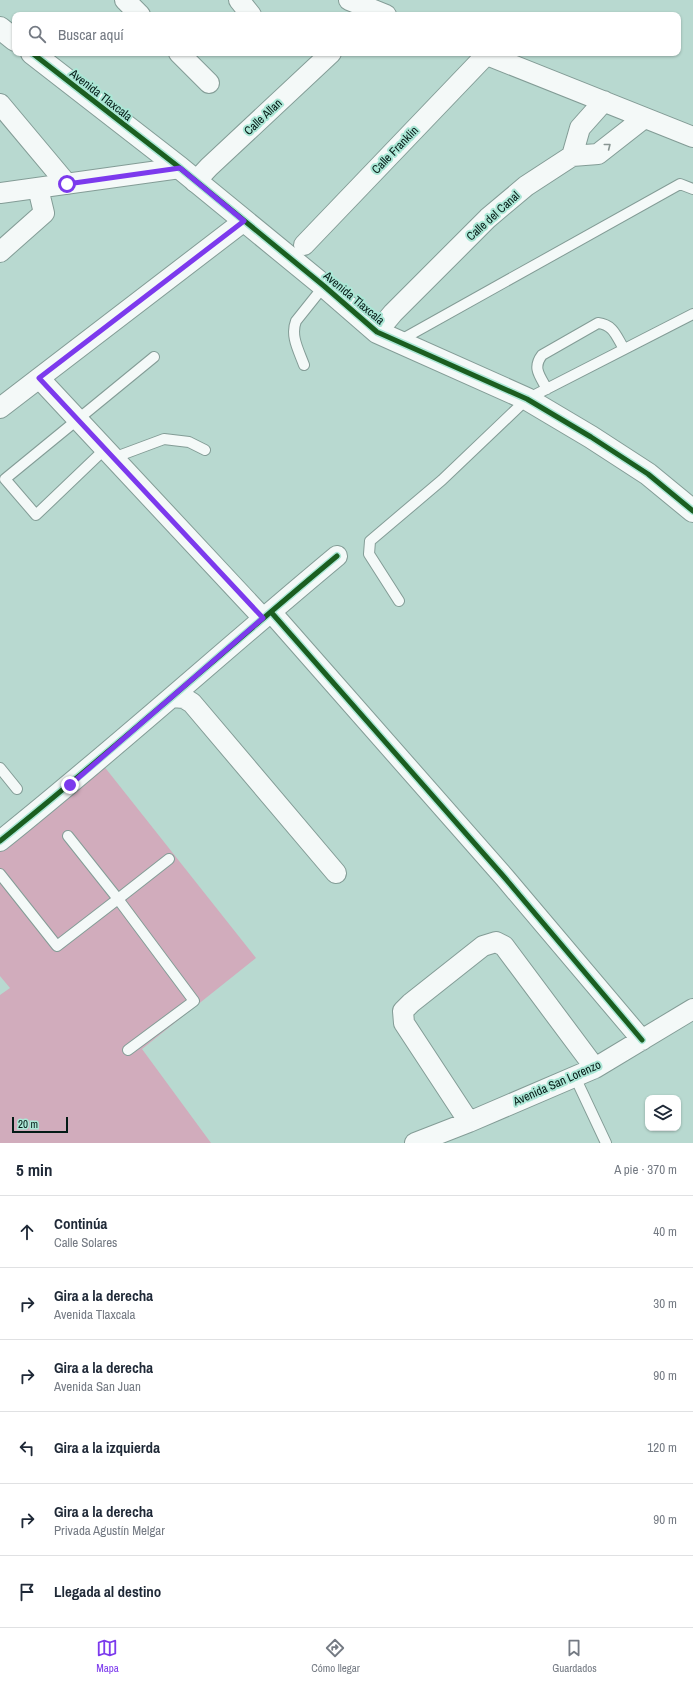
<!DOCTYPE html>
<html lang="es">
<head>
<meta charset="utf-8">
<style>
	body { margin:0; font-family:"Archivo Narrow",sans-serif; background:#f2f2f3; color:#1f2937 }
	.controls { position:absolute; right:12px; bottom:12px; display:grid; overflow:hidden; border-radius:8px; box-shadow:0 1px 3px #0004 }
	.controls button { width:36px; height:36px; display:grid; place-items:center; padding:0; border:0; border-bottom:1px solid #e0e1e3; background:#fff; color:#1f2937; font:20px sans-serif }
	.scale { position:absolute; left:12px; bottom:10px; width:56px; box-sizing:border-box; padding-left:4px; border:2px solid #041b16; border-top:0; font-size:11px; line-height:14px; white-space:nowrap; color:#041b16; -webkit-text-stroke:3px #abe7d6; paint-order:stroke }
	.stop { position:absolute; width:12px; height:12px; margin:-9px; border:3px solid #7c3aed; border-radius:50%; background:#fff }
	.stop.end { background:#7c3aed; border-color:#fff; box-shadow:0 1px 4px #0008 }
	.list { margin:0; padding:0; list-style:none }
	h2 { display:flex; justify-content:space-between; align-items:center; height:52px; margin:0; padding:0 16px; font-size:17px }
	h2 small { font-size:13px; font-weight:400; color:#747a83 }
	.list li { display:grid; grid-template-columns:26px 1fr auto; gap:12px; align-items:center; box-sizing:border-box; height:72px; padding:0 16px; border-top:1px solid #e0e1e3 }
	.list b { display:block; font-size:15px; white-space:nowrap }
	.list p { margin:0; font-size:13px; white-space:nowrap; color:#747a83 }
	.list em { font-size:13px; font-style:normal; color:#747a83 }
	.icon { flex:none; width:22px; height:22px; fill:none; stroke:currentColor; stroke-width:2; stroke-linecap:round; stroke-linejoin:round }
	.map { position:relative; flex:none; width:693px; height:1143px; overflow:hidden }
	.search { position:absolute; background:#fff; box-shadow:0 1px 3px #0004; left:12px; right:12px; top:12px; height:44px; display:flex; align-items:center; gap:10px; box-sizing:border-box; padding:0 14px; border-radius:8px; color:#747a83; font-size:15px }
	.sheet { height:484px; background:#fff }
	nav { display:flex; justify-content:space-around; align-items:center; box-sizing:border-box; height:56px; border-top:1px solid #e0e1e3; background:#fff; font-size:11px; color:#747a83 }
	nav a { display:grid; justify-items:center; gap:2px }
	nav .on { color:#7c3aed }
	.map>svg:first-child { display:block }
</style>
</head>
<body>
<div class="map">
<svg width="693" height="1143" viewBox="0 0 693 1143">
	<rect width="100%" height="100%" fill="#b8d9d0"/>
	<path fill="#d1acbc" d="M103 765 256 958 142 1049 211 1143H0V995L10 988 0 976V848Z"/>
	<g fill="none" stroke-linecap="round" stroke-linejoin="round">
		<g stroke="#839c96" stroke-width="12">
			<path id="service" d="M399 341 680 184 693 189
				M304 365C299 351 290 336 296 321L324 286
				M547 389C540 376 532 368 542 355L598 323C614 325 616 336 624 349
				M105 449 36 515 5 479 154 357
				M113 458 164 439 189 442 205 450
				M399 601 369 554 370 541 442 480 527 399 693 314
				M0 768 17 789
				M68 836 118 899 169 859
				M0 874 57 946 118 899 194 1001 128 1050
				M575 1077 606 1143"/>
		</g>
		<g stroke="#839c96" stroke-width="22">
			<path id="minor" d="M125 0 140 15
				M239 0 251 15
				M349 0 386 15
				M179 53 209 83
				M482 53 693 137
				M0 104 67 184
				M572 156 598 154 644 118
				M195 182 209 167 331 53
				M0 193 180 168
				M304 245 486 55
				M0 252 44 213 38 188
				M377 332 393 313 488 218 526 186 572 156 580 128 604 101
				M39 378 263 618
				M0 408 244 221
				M271 612 505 878 642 1040
				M172 697 184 698 192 703 336 873
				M0 841C115 749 224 650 337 556
				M469 1122 404 1023 403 1011 411 1003 483 946 496 942 504 946 595 1068
				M415 1143 469 1122 595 1068 693 1009"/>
		</g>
		<g stroke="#839c96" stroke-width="24">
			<path id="tertiary" d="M0 28 15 40
				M32 53 180 168 324 286 377 332 527 399 591 437 648 474 693 511"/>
		</g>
		<use href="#service" stroke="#f4f9f8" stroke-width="10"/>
		<use href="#minor" stroke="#f4f9f8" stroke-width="20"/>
		<use href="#tertiary" stroke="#f4f9f8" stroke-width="22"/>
		<g stroke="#abe7d6" stroke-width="8">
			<path id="cycleway" d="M32 53 180 168 324 286 377 332 527 399 591 437 648 474 693 511
				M271 612 505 878 642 1040
				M0 841C115 749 224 650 337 556"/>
		</g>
		<use href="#cycleway" stroke="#1b5e20" stroke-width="5"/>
	</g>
	<defs><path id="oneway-chevron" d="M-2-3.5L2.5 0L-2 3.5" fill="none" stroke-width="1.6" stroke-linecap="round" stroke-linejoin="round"/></defs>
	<use stroke="#889592" href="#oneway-chevron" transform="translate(608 146) rotate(-38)"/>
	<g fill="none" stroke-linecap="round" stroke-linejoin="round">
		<path stroke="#7c3aed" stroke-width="5" d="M67 184 180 168 244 221 39 378 263 618 70 785"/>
	</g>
	<g text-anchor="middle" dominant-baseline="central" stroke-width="4" stroke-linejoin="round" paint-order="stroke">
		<g font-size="12" fill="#041b16" stroke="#abe7d6">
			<text transform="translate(101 95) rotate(38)">Avenida Tlaxcala</text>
			<text transform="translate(263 117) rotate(-43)">Calle Allan</text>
			<text transform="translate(395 150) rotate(-46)">Calle Franklin</text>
			<text transform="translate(493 216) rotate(-42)">Calle del Canal</text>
			<text transform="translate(354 298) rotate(40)">Avenida Tlaxcala</text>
			<text transform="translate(557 1083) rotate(-24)">Avenida San Lorenzo</text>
		</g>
	</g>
</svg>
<div class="controls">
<button><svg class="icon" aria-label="layers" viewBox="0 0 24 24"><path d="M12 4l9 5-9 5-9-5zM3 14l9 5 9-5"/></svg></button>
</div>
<div class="scale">20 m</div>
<div class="stop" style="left:67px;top:184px"></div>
<div class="stop end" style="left:70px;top:785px"></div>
<div class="search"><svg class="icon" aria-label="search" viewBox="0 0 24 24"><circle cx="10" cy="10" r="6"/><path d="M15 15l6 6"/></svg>Buscar aquí</div>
</div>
<section class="sheet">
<h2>5 min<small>A pie · 370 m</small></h2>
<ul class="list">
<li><svg class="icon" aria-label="ahead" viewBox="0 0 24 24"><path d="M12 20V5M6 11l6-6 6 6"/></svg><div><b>Continúa</b><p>Calle Solares</p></div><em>40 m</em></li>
<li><svg class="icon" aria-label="right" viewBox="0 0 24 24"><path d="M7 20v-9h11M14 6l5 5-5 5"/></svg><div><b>Gira a la derecha</b><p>Avenida Tlaxcala</p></div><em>30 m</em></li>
<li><svg class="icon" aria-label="right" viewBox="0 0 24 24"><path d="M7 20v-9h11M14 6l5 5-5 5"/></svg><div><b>Gira a la derecha</b><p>Avenida San Juan</p></div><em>90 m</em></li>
<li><svg class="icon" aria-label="left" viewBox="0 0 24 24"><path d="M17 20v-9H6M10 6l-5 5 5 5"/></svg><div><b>Gira a la izquierda</b></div><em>120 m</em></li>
<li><svg class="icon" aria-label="right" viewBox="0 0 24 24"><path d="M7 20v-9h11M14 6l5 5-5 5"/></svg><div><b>Gira a la derecha</b><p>Privada Agustín Melgar</p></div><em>90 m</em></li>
<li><svg class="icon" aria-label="arrive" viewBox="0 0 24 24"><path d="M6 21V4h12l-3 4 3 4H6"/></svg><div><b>Llegada al destino</b></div></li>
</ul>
</section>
<nav>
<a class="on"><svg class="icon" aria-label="map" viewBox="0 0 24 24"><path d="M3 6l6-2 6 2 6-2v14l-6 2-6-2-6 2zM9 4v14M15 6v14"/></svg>Mapa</a>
<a><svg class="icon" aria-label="directions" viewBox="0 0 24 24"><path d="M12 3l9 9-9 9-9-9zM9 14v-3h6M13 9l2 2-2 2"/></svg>Cómo llegar</a>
<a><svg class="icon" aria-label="saved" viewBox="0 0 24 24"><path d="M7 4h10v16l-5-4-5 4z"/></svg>Guardados</a>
</nav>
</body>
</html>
